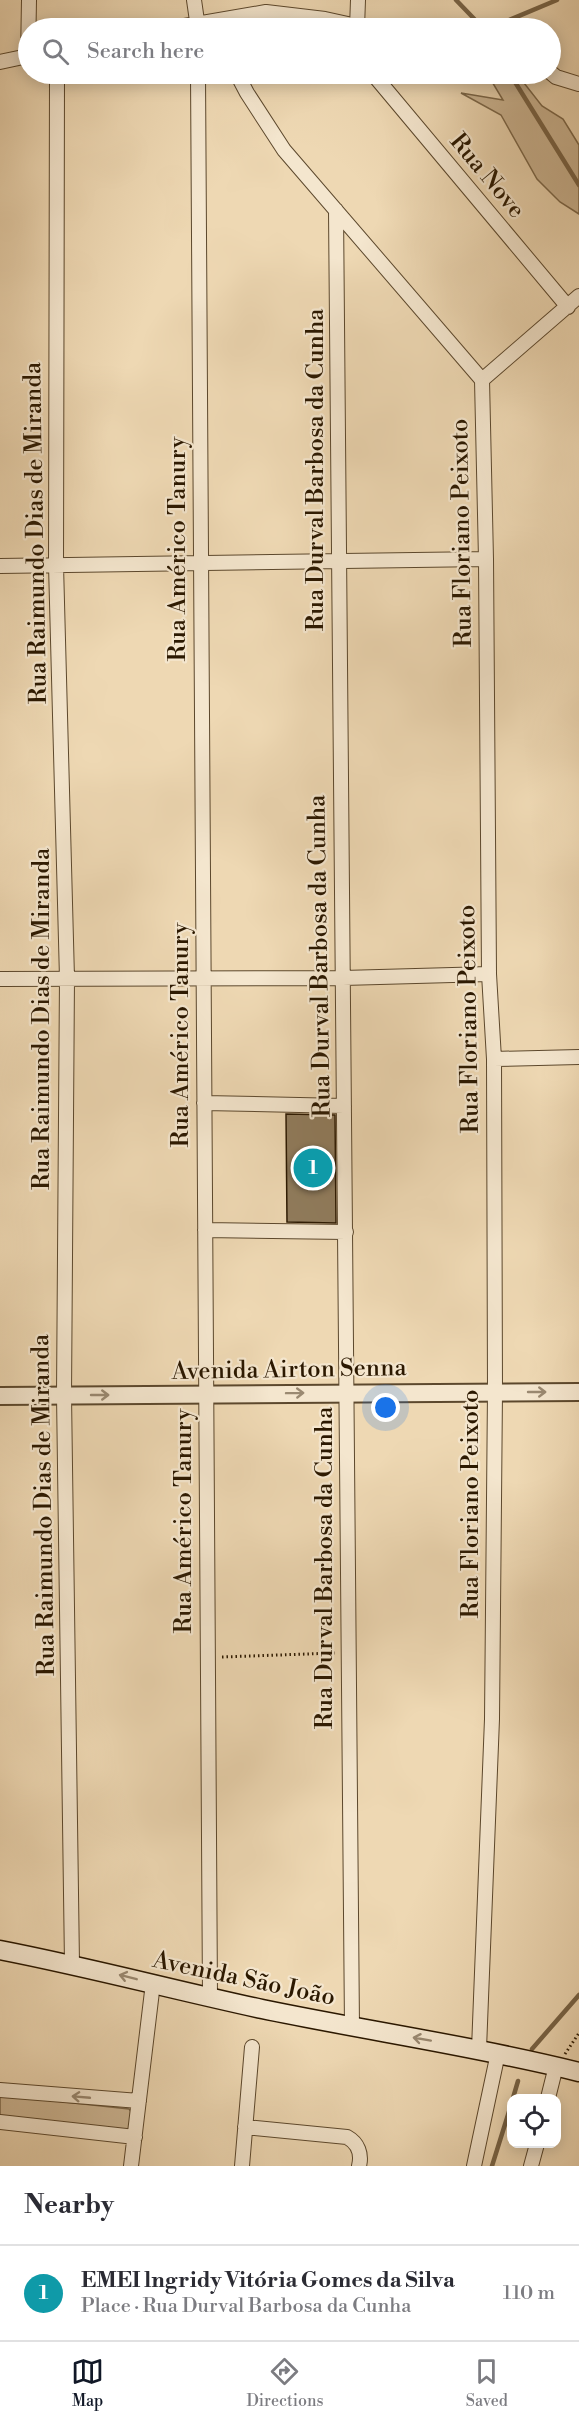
<!DOCTYPE html>
<html lang="en">
<head>
<meta charset="utf-8">
<style>
	body { margin:0; font-family:"Libre Bodoni",serif; background:#f7f7f7; color:#2b2b33 }
	.controls { position:absolute; right:18px; bottom:18px; display:grid; overflow:hidden; border-radius:12px; box-shadow:0 3px 15px #0003 }
	.controls button { width:54px; height:54px; display:grid; place-items:center; padding:0; border:0; border-bottom:2px solid #e1e1e2; background:#fff; color:#2b2b33; font:30px sans-serif }
	.you { position:absolute; left:386px; top:1408px; width:21px; height:21px; margin:-15px; border:4px solid #fff; border-radius:50%; background:#1a73e8; box-shadow:0 0 0 9px #1a73e833 }
	.badge { display:grid; place-items:center; width:39px; height:39px; border-radius:50%; background:#111827; color:#fff; font-size:20px; font-weight:700 }
	.pin { position:absolute; translate:-50% -50%; border:3px solid #fff; box-shadow:0 2px 6px #0006 }
	.list { margin:0; padding:0; list-style:none }
	h2 { display:flex; justify-content:space-between; align-items:center; height:78px; margin:0; padding:0 24px; font-size:26px }
	h2 small { font-size:20px; font-weight:400; color:#7c7c81 }
	.list li { display:grid; grid-template-columns:39px 1fr auto; gap:18px; align-items:center; box-sizing:border-box; height:96px; padding:0 24px; border-top:2px solid #e1e1e2 }
	.list b { display:block; font-size:22px; white-space:nowrap }
	.list p { margin:0; font-size:20px; white-space:nowrap; color:#7c7c81 }
	.list em { font-size:20px; font-style:normal; color:#7c7c81 }
	.icon { flex:none; width:33px; height:33px; fill:none; stroke:currentColor; stroke-width:2; stroke-linecap:round; stroke-linejoin:round }
	.map { position:relative; flex:none; width:579px; height:2166px; overflow:hidden }
	.search { position:absolute; background:#fff; box-shadow:0 3px 15px #0003; left:18px; right:18px; top:18px; height:66px; display:flex; align-items:center; gap:15px; box-sizing:border-box; padding:0 21px; border-radius:33px; color:#7c7c81; font-size:22px }
	.sheet { height:174px; background:#fff }
	nav { display:flex; justify-content:space-around; align-items:center; box-sizing:border-box; height:84px; border-top:2px solid #e1e1e2; background:#fff; font-size:16px; color:#7c7c81 }
	nav a { display:grid; justify-items:center; gap:3px }
	nav .on { color:#111827 }
	.map>svg:first-child { display:block }
</style>
</head>
<body>
<div class="map">
<svg width="579" height="2166" viewBox="0 0 579 2166">
	<rect width="100%" height="100%" fill="#eed8b3"/>
	<filter id="stains"><feTurbulence type="fractalNoise" baseFrequency=".00333" numOctaves="4"/><feColorMatrix values="0 0 0 0 .2 0 0 0 0 .09 0 0 0 0 .02 0 0 0 .5 -.17"/></filter>
	<radialGradient id="worn" r=".72"><stop offset=".6" stop-color="#630" stop-opacity="0"/><stop offset="1" stop-color="#630" stop-opacity=".3"/></radialGradient>
	<path fill="#cdb795" stroke="#7c684a" stroke-width="1.5" d="M495 74H517L542 106 563 119 579 145V214L560 202 537 179 501 115 461 93 503 100 488 75Z
		M0 2095 129 2109 133 2114 131 2129 127 2131 0 2117Z"/>
	<g fill="none" stroke-linecap="round" stroke-linejoin="round">
		<path stroke="#786447" stroke-width="4.5" d="M456 0 483 28
			M490 28 557 0
			M510 74 579 185
			M532 2049 579 1995
			M513 2098 518 2081
			M492 2166 512 2102"/>
	</g>
	<path fill="#907c5d" stroke="#2b1800" stroke-width="1.5" d="M286 1114 335 1115 336 1223 287 1222Z"/>
	<g fill="none" stroke-linecap="round" stroke-linejoin="round">
		<g stroke="#5c482d" stroke-width="16">
			<path id="minor" d="M194 0 198 28
				M173 28 266 12 325 19 366 28
				M357 28 358 0
				M28 57 29 0
				M0 62 28 56
				M550 72 556 77 579 84
				M57 74 56 565 67 978 64 1395 72 1964
				M198 74 210 1997
				M237 74 247 93 284 150 482 380 486 559 489 974 494 1059 495 1391 492 1719 479 2049
				M373 74 568 307
				M336 210 352 2027
				M482 380 579 296
				M0 566 486 559
				M0 979 343 978 489 974
				M494 1059 579 1057
				M204 1103 344 1106
				M205 1230 346 1232
				M0 2090 139 2101
				M548 2098 556 2066
				M0 2122 135 2137
				M245 2127 347 2137C358 2143 362 2154 359 2166
				M131 2166 153 1983
				M242 2166 252 2047
				M474 2166 498 2053
				M531 2166 537 2144"/>
		</g>
		<g stroke="#5c482d" stroke-width="20">
			<path id="tertiary" d="M0 1396 579 1392"/>
		</g>
		<g stroke="#2b1800" stroke-width="21">
			<path id="secondary" d="M0 1950C88 1967 174 1990 262 2009 368 2031 474 2046 579 2072"/>
		</g>
		<path stroke="#2b1800" stroke-width="3" stroke-dasharray="1.5 3" stroke-linecap="butt" d="M222 1657 335 1653
			M565 2054 579 2033"/>
		<use href="#minor" stroke="#f4e6ce" stroke-width="14"/>
		<use href="#tertiary" stroke="#f4e6ce" stroke-width="16"/>
		<use href="#secondary" stroke="#f4e6ce" stroke-width="18"/>
	</g>
	<defs><path id="oneway-shaft" d="M-6 0H5M1.5-3L5.5 0L1.5 3" fill="none" stroke-width="1.6" stroke-linecap="round" stroke-linejoin="round" transform="scale(1.5)"/></defs>
	<g stroke="#9a8971">
		<use href="#oneway-shaft" transform="translate(537 1392)"/>
		<use href="#oneway-shaft" transform="translate(295 1393) rotate(-1)"/>
		<use href="#oneway-shaft" transform="translate(100 1395)"/>
		<use href="#oneway-shaft" transform="translate(128 1977) rotate(-166)"/>
		<use href="#oneway-shaft" transform="translate(422 2039) rotate(-170)"/>
		<use href="#oneway-shaft" transform="translate(81 2097) rotate(-175)"/>
	</g>
	<g text-anchor="middle" dominant-baseline="central" stroke-width="4.5" stroke-linejoin="round" paint-order="stroke">
		<g font-size="24" fill="#2b1800" stroke="#f4e6ce">
			<text transform="translate(487 176) rotate(50)">Rua Nove</text>
			<text transform="translate(316 470) rotate(-90)">Rua Durval Barbosa da Cunha</text>
			<text transform="translate(36 533) rotate(-91)">Rua Raimundo Dias de Miranda</text>
			<text transform="translate(462 533) rotate(-91)">Rua Floriano Peixoto</text>
			<text transform="translate(178 549) rotate(-90)">Rua Américo Tanury</text>
			<text transform="translate(320 956) rotate(-91)">Rua Durval Barbosa da Cunha</text>
			<text transform="translate(42 1019) rotate(-90)">Rua Raimundo Dias de Miranda</text>
			<text transform="translate(469 1019) rotate(-91)">Rua Floriano Peixoto</text>
			<text transform="translate(181 1035) rotate(-90)">Rua Américo Tanury</text>
			<text transform="translate(289 1370) rotate(-1)">Avenida Airton Senna</text>
			<text transform="translate(471 1504) rotate(-90)">Rua Floriano Peixoto</text>
			<text transform="translate(44 1505) rotate(-91)">Rua Raimundo Dias de Miranda</text>
			<text transform="translate(184 1521) rotate(-90)">Rua Américo Tanury</text>
			<text transform="translate(325 1568) rotate(-90)">Rua Durval Barbosa da Cunha</text>
			<text transform="translate(244 1979) rotate(12)">Avenida São João</text>
		</g>
	</g>
	<rect width="100%" height="100%" filter="url(#stains)"/>
	<rect width="100%" height="100%" fill="url(#worn)"/>
</svg>
<div class="controls">
<button><svg class="icon" aria-label="locate" viewBox="0 0 24 24"><circle cx="12" cy="12" r="6"/><path d="M12 2v4M12 18v4M2 12h4M18 12h4"/></svg></button>
</div>
<div class="you"></div>
<div class="pin badge" style="left:313px;top:1168px;background:#0f9aa8">1</div>
<div class="search"><svg class="icon" aria-label="search" viewBox="0 0 24 24"><circle cx="10" cy="10" r="6"/><path d="M15 15l6 6"/></svg>Search here</div>
</div>
<section class="sheet">
<h2>Nearby<small></small></h2>
<ul class="list">
<li><span class="badge" style="background:#0f9aa8">1</span><div><b>EMEI lngridy Vitória Gomes da Silva</b><p>Place · Rua Durval Barbosa da Cunha</p></div><em>110 m</em></li>
</ul>
</section>
<nav>
<a class="on"><svg class="icon" aria-label="map" viewBox="0 0 24 24"><path d="M3 6l6-2 6 2 6-2v14l-6 2-6-2-6 2zM9 4v14M15 6v14"/></svg>Map</a>
<a><svg class="icon" aria-label="directions" viewBox="0 0 24 24"><path d="M12 3l9 9-9 9-9-9zM9 14v-3h6M13 9l2 2-2 2"/></svg>Directions</a>
<a><svg class="icon" aria-label="saved" viewBox="0 0 24 24"><path d="M7 4h10v16l-5-4-5 4z"/></svg>Saved</a>
</nav>
</body>
</html>
